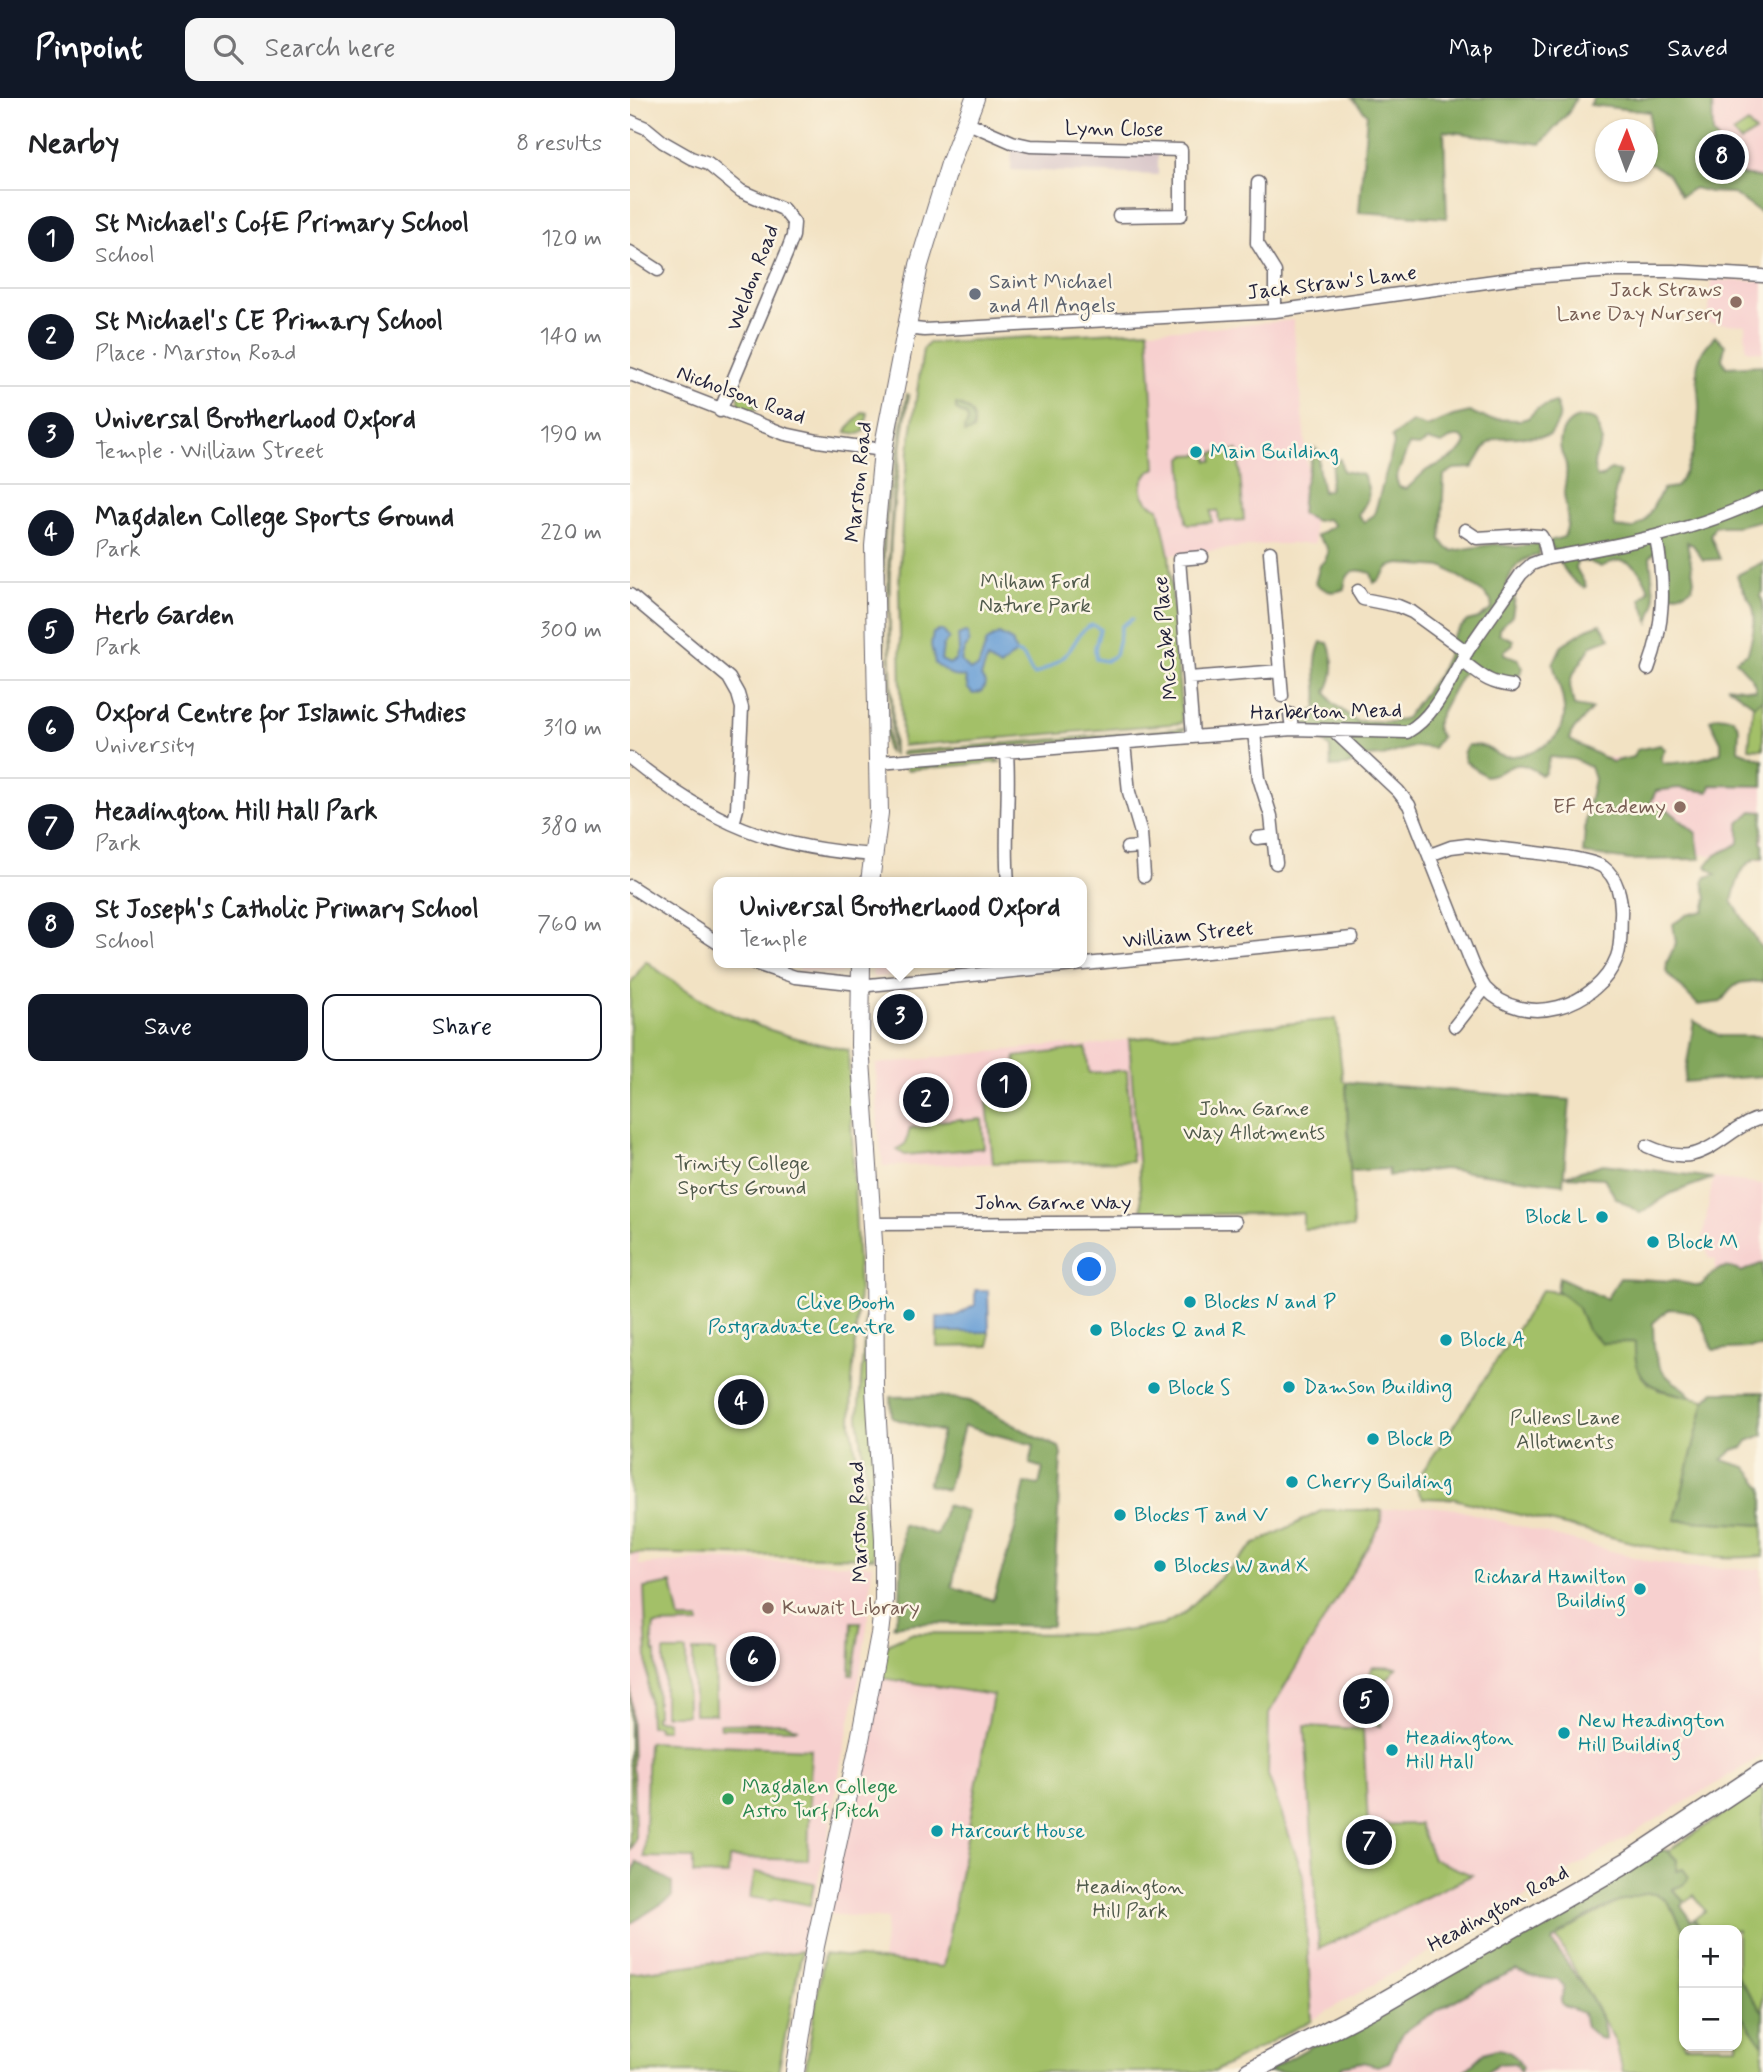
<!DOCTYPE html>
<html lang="en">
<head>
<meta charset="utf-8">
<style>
	body { margin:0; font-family:Mynerve,sans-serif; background:#f6f6f6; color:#202124 }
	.controls { position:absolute; right:21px; bottom:21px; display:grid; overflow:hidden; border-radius:14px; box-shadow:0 2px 5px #0004 }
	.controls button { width:63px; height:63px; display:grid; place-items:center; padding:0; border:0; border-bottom:2px solid #e0e0e0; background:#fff; color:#202124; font:35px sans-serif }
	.compass { position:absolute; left:965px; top:21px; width:63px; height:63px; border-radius:50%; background:#fff; box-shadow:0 2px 5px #0004; rotate:1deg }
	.you { position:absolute; left:460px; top:1172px; width:24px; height:24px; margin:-18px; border:5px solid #fff; border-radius:50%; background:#1a73e8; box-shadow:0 0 0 10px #1a73e833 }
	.badge { display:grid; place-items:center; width:46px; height:46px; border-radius:50%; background:#111827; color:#fff; font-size:23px; font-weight:700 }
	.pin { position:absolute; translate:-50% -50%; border:4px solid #fff; box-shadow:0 2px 7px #0006 }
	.popup { position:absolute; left:83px; top:779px; width:374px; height:91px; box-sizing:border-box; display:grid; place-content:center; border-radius:14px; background:#fff; filter:drop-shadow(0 2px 5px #0005); font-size:23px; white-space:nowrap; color:#757577 }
	.popup b { font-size:26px; color:#202124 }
	.popup::after { content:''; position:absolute; left:50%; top:100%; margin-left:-14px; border:14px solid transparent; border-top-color:#fff }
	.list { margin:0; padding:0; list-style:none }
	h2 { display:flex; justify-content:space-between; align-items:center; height:91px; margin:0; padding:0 28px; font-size:30px }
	h2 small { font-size:23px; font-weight:400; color:#757577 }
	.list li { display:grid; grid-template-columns:46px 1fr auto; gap:21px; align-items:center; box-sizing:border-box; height:98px; padding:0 28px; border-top:2px solid #e0e0e0 }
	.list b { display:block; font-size:26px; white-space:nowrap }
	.list p { margin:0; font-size:23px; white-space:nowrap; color:#757577 }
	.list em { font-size:23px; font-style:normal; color:#757577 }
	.actions { display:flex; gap:14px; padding:21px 28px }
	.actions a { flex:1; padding:16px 0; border:2px solid #111827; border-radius:14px; text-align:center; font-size:24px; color:#111827 }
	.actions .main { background:#111827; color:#fff }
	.icon { flex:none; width:38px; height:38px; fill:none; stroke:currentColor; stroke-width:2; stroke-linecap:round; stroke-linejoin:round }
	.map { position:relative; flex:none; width:1133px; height:1974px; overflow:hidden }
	header { display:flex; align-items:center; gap:42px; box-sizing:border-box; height:98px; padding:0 35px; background:#111827; color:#fff }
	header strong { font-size:33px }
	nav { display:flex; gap:38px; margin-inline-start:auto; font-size:24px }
	.search { width:490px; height:63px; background:#f6f6f6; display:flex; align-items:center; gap:18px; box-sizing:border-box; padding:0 24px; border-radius:14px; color:#757577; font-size:26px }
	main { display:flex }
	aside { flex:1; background:#fff }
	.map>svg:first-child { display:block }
</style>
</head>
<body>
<header>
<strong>Pinpoint</strong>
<div class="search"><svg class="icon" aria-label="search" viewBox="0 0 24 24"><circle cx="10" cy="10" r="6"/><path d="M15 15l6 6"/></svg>Search here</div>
<nav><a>Map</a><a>Directions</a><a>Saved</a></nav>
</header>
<main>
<aside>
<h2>Nearby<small>8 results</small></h2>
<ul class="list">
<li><span class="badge">1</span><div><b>St Michael's CofE Primary School</b><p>School</p></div><em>120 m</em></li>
<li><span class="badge">2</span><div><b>St Michael's CE Primary School</b><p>Place · Marston Road</p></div><em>140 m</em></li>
<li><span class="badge">3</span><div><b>Universal Brotherhood Oxford</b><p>Temple · William Street</p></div><em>190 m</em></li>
<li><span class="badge">4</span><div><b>Magdalen College Sports Ground</b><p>Park</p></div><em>220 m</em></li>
<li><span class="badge">5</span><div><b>Herb Garden</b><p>Park</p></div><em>300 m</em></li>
<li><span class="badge">6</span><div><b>Oxford Centre for Islamic Studies</b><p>University</p></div><em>310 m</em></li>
<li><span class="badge">7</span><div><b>Headington Hill Hall Park</b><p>Park</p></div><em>380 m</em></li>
<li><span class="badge">8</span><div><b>St Joseph's Catholic Primary School</b><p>School</p></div><em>760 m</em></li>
</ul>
<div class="actions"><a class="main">Save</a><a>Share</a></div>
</aside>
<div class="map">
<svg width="1133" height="1974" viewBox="0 0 1133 1974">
	<rect width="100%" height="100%" fill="#fcf5e5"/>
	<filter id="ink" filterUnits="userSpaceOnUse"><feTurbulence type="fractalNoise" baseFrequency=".0143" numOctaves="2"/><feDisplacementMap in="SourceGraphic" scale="14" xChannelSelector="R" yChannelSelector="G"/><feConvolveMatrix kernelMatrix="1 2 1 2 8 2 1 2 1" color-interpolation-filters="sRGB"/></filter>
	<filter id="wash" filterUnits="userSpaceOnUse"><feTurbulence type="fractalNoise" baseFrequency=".00686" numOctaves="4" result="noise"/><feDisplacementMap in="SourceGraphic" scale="28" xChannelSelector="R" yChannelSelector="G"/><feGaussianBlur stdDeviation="1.57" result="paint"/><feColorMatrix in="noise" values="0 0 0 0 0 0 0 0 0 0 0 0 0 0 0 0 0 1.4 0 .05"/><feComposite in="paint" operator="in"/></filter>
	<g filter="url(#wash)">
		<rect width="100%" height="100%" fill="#f2e2c3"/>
		<path fill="#f7d0cf" d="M1052 0H1133V98L1112 94 1056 91Z
			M1081 182 1133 183V254L1116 252 1115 227 1078 225Z
			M663 222 685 446H641L539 457 529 410 521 408 513 399 511 386 513 379 526 370 518 232 581 230Z
			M972 659 1133 673V763L965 745Z
			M171 865H216L212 875 206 876 169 872Z
			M242 865H262L263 878 243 879Z
			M499 941 508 1062 253 1068 248 1031 246 966 425 947 457 948Z
			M1083 1080 1133 1086V1199L1083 1193 1086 1162 1079 1160 1073 1139Z
			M0 1188 222 1282 221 1326 244 1460 9 1455V1467L73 1461 242 1467 238 1521 230 1577 212 1660 199 1735 172 1853 148 1974H0Z
			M793 1408 821 1410 1019 1463 1058 1469 1131 1471 1133 1657 997 1739 682 1922 673 1777 638 1677 639 1615 750 1428 752 1412Z
			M251 1580 363 1597 313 1869 252 1862 257 1821 199 1816Z
			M1014 1760 1054 1832V1948H1107L1133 1974H636Z"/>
		<path fill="#d2bec5" d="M382 48 528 55V77L381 72Z"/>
		<path fill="#a3c068" stroke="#627152" stroke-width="2" d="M1118 25 1125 34 1110 44 1103 35Z
			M518 232 526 370C505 379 508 404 529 410L539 457 552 625 272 648 269 488 274 388 293 251 299 245Z
			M119 294 128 311 114 312 109 308V296Z
			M277 296 279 297C272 345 264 393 261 441 257 513 262 585 264 657L262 655 258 473 263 389Z
			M269 306 271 307C261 369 253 431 253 494 252 548 257 602 259 656L256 650 251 466 259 370Z
			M233 314 238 315 234 333 229 336 216 334 217 331Z
			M608 352 614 422 589 424 588 413H581L582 424 559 426 556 424 552 360 555 357 578 356V363H583V355Z
			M1124 596 1133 597V651L1119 650Z
			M556 630 550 634 271 657V654Z
			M363 659 370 664 277 672 273 667Z
			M16 863C80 914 139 937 218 952L229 1195 222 1282 221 1326 244 1460 0 1455V886Z
			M706 921 713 983 716 984 723 1130 673 1131V1115L512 1117 499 941Z
			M456 950 459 975 497 972 502 1063 363 1065 357 1002 394 997H388L385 959Z
			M331 1021 332 1023 352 1021 354 1050 275 1057 267 1052 276 1045 280 1030 299 1028V1024Z
			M912 1192 1010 1205 1028 1292 1075 1302 1045 1422 1133 1427V1458C1098 1462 1064 1457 1030 1451L824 1401 792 1400 784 1386 841 1302Z
			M236 1218 249 1440 236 1378 228 1319Z
			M307 1234H359V1248L307 1249Z
			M693 1412H752L750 1428 639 1615 638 1677 673 1777 682 1922 584 1974H175L194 1856 313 1869 363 1597 251 1580 257 1546 281 1535 474 1536 533 1527 553 1516 625 1446Z
			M42 1485 50 1522H69V1526L24 1527 22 1544 24 1554H26L27 1618H25V1622L37 1623V1632H28V1628H20L14 1490Z
			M222 1524H231L223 1577H220Z
			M34 1553H56L57 1617H34Z
			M63 1553H85L86 1616H64Z
			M0 1562 5 1741 0 1753Z
			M743 1569 767 1570 749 1590 751 1628 716 1615Z
			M155 1625 168 1631 91 1630 90 1626Z
			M675 1628 733 1631 738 1727 789 1726 803 1761 842 1777 689 1851Z
			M18 1644 181 1651 178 1762 99 1760 98 1777 63 1776V1760L14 1759Z
			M1125 1690 1133 1692V1914L1107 1879V1832H1073L1064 1821 1075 1813 1064 1797 1054 1804 1042 1790 1047 1762 1038 1753 1110 1705 1111 1700Z
			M125 1774 184 1785 180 1807 144 1800 142 1803 120 1799Z
			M1024 1785 1056 1832H1054V1948H1107V1907L1133 1944V1974H993L986 1944 925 1837Z
			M172 1853 148 1974H0V1875Z"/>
		<path fill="#82a65c" stroke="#52644c" stroke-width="2" fill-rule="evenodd" d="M722 0H946L939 14 911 46 814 33 817 120 729 114 737 16Z
			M964 0H1082L1083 35 1112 77 1133 80V116L1102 95 1080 94 1064 90 1051 98 1038 76 1018 64 1020 14 960 7Z
			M1085 238 1095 247 1092 261 1096 269 1133 267V422L1107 428H1085L1080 437 1090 461 1073 462 1063 447 1057 444 1064 482 1062 490 1055 494 1041 497 1032 446 1020 459 1025 506 1019 525 1011 501 1019 492C1014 478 1004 461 987 463 982 463 976 467 971 469L960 464 947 463 946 470 956 488 954 490C937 482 929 462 920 446V443L934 439C941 422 936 413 934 396 934 387 938 378 936 368 936 363 932 358 931 353 926 330 945 312 966 323L972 344C967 357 960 366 967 379H972L981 371 990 374 984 399 985 429 1003 431 1015 423 1033 391 1046 389C1063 366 1068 339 1069 310 1069 278 1058 265 1085 238Z
			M925 304C933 319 929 324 920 337 903 341 869 335 858 346 852 352 848 363 842 370L824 371 814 377 811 442 817 450 822 453 864 446 886 449 910 445 909 457C890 460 882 470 876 488L885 500 882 518 869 531V536L883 542V546L874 553V556L888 561 893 570 887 580H864L835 571C830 579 806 622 806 628 806 632 809 635 811 639L803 650 786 648 753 658 737 659 716 668 701 669 700 650 671 622 677 614 686 612C692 588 679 571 691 544L698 545C705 562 705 579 696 594L703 605 726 623 762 624 776 620 809 575 817 558 822 539 837 523 849 520 862 511 861 503 855 496 814 469 769 466 759 469 750 481 744 485 741 475C724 469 716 473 714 491 701 497 696 493 685 485L690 467 695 463 698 454 696 448 686 438 704 427 697 421 686 423 671 416 673 391 685 350 690 355 688 368 693 394 699 392 704 363 710 361 713 373 733 377C742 395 740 401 728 417L734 424 744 417 764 346 762 339 782 324 797 329 823 318 840 314 859 321 891 322 898 320 907 311ZM823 339H831L836 344C832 359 810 365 797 372 790 377 784 385 776 391L769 389 766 380 779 347 789 348 798 342 812 346Z
			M326 306C340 310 347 317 343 333L335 335 334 331 338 324 337 318 326 312Z
			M1133 464V494L1130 498 1133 504V601L1124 607 1097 588 1126 592C1125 579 1113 573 1106 562L1118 555C1122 539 1129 517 1120 503 1114 493 1110 488 1107 477Z
			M970 526 980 540 962 547 942 578 940 587 944 608 962 611 941 635 940 642 982 664 1003 659 1006 652 1030 647 1035 651 1031 659 1033 665C1049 666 1077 661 1091 654V644L1080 622 1087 618 1103 620 1109 629 1108 652 1133 662V688L1081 687 1079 694 1048 690 1026 693 1020 705 1037 711 1066 735 1070 761 1000 762 953 756 956 719 964 681 960 669 944 661 920 659 915 675 911 677C882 655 882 675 855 678L835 663 833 655 838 647C846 647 853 647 859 651 863 653 865 656 868 657 877 660 894 657 901 654 950 636 933 602 923 566L932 547 957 531Z
			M1122 713 1133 714 1131 745 1133 746V760C1112 759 1106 787 1102 803L1133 853V884C1109 883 1105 883 1091 904L1068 907 1036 874 1037 864 1046 845 1043 826 1057 817 1074 813 1077 800 1073 784 1076 779 1086 776 1076 768C1088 750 1097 756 1109 744V725Z
			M1064 923 1090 938H1133V978L1054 984Z
			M716 984 940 1002 933 1086 814 1071 759 1078 758 1071 720 1073Z
			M973 1066 1083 1080 1042 1095 1010 1115 985 1099 974 1080 935 1078Z
			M1133 1165V1249L1083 1252C1072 1225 1073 1211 1039 1211L1023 1225C1024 1248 1022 1265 1040 1281 1048 1288 1056 1289 1061 1299 1023 1290 1003 1288 1005 1244L972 1245 957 1232 947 1208 927 1192 929 1179 976 1201 990 1180 1044 1183 1070 1188C1086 1174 1089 1163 1111 1174Z
			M1084 1294H1133V1337L1118 1343 1114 1349 1103 1352 1092 1362 1116 1369 1133 1390V1427L1045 1422 1075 1302Z
			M309 1298 340 1303 406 1339 429 1349 431 1357 422 1528 287 1525 263 1528 270 1510 272 1426 307 1437 316 1407 337 1413 322 1489 363 1502 386 1428 395 1385 409 1387 413 1370 400 1366 404 1347 334 1328 317 1392 298 1387 312 1334 262 1320 261 1299Z
			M1029 1751 1038 1753 1047 1762 1046 1773 1053 1771 1059 1779 1054 1787 1042 1791 1054 1804 1051 1808 1061 1823 1064 1821 1073 1832 1054 1833C1047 1821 1040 1799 1024 1796 1001 1792 937 1828 922 1844 938 1870 976 1909 975 1941L969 1940 956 1929 953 1915 934 1908 931 1903 934 1889 928 1882 901 1878 887 1872C867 1879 780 1924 770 1939 765 1946 763 1957 759 1964L748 1968 732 1964 712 1968 710 1974H636Z
			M7 1764 42 1784V1799L0 1826V1783Z
			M1107 1879 1133 1914V1948L1107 1912Z
			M866 1951C879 1952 886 1957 892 1969L890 1974 885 1965 868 1966 856 1974H833L854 1955Z"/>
		<path fill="#699fd6" stroke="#466088" stroke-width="2" d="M308 533H313L319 540 313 548 311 562 319 566 325 563 329 552 328 537 335 534 338 535 339 545 334 552 331 563 340 572 348 570 357 543 369 536 382 543 386 555 370 569 357 561 351 579 355 585C354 593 351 595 343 596L338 591 335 579 323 578 305 566 301 547 303 535Z
			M345 1192H358L359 1234H307V1219H324L345 1207Z"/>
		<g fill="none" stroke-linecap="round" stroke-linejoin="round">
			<path stroke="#699fd6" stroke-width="3.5" d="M386 555C398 558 397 569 404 577 417 571 427 565 437 555 447 545 448 531 463 527L470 531 465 550 466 561 476 563 485 557 492 528 502 521"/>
		</g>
	</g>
	<g filter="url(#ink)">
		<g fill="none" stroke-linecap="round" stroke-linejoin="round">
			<g stroke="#6b656b" stroke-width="15">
				<path id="minor" d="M0 23 16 30 33 44 61 60 78 66 111 93 153 111 164 125 163 138 157 154 90 313
					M336 24 382 44 400 48 551 52V117L489 118
					M628 85 627 145 645 174V213
					M0 154 28 172
					M275 230 294 232 645 213 886 180 983 173H1043L1133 178
					M0 276 155 336 188 343 253 352
					M835 432 847 440 895 437 911 438 914 443 918 460
					M640 454 652 598
					M728 493 733 501 768 508 782 514 837 554
					M0 497 99 580 108 596 112 610 107 711 103 726
					M832 563C851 577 857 585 882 588
					M1018 571C1035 526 1035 486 1026 439
					M559 580 650 573
					M660 616 662 631
					M703 632 768 693 779 707 842 866C846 874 850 883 855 890 894 932 968 909 987 859 992 846 990 831 991 817 992 800 987 779 973 769 954 757 864 751 837 747L821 749 800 757
					M624 634 629 680 641 718 646 765
					M563 638 549 461 572 459
					M494 645 499 694 511 735 514 778
					M377 655C380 698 374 740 378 784
					M0 660C82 726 140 750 245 757
					M249 664 662 631 777 634C807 617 820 580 838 552 855 526 874 501 891 476L902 466 918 460C992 447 1065 433 1133 400
					M627 740 643 738
					M497 750 511 749
					M0 788 88 845
					M124 865 165 879 239 887 722 840
					M825 928 855 890
					M1017 1048C1056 1066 1071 1057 1103 1034 1114 1027 1121 1022 1133 1020
					M241 1126 605 1124"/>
			</g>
			<g stroke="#6b656b" stroke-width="20">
				<path id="secondary" d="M240 784 249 715 244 448 253 352 289 167 320 66 345 0
					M165 1974 185 1848 230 1642 250 1536 254 1502V1441L245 1290 244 1159 230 947 231 865"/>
			</g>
			<g stroke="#6b656b" stroke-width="22">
				<path id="primary" d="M619 1974 748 1907 999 1763 1133 1674"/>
			</g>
			<use href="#minor" stroke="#fff" stroke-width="12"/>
			<use href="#secondary" stroke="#fff" stroke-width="18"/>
			<use href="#primary" stroke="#fff" stroke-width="19"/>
		</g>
	</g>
	<circle fill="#6b7280" stroke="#fcf5e5" stroke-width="2.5" cx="345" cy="196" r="7"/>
	<g fill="#8d6e63" stroke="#fcf5e5" stroke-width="2.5">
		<circle cx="1106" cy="204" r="7"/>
		<circle cx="1050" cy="709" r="7"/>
		<circle cx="138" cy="1510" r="7"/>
	</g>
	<g fill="#0f9aa8" stroke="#fcf5e5" stroke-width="2.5">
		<circle cx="566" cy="354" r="7"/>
		<circle cx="972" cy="1119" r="7"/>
		<circle cx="1023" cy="1144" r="7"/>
		<circle cx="560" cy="1204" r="7"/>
		<circle cx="279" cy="1217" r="7"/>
		<circle cx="466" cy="1232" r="7"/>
		<circle cx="816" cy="1242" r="7"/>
		<circle cx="659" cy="1289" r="7"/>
		<circle cx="524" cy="1290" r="7"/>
		<circle cx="743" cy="1341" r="7"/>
		<circle cx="662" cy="1384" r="7"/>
		<circle cx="490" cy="1417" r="7"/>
		<circle cx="530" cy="1468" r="7"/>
		<circle cx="1010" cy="1491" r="7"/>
		<circle cx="934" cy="1635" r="7"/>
		<circle cx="762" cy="1652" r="7"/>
		<circle cx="307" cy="1733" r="7"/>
	</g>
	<circle fill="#2e9e5b" stroke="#fcf5e5" stroke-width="2.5" cx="98" cy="1701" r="7"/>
	<g text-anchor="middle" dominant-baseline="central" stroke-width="5" stroke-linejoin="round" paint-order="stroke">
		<g font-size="21" fill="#22223b" stroke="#fcf5e5">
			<text transform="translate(484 31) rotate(1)">Lynn Close</text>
			<text transform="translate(123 180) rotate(-69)">Weldon Road</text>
			<text transform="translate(702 185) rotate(-7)">Jack Straw's Lane</text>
			<text transform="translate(111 297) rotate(20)">Nicholson Road</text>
			<text transform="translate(229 384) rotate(-84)">Marston Road</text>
			<text transform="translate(536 540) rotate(-95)">McCabe Place</text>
			<text transform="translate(696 614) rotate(-1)">Harberton Mead</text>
			<text transform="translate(558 837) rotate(-6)">William Street</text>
			<text x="423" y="1105">John Garne Way</text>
			<text transform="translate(229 1424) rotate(-92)">Marston Road</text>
			<text transform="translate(868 1811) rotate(-29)">Headington Road</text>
		</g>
		<g font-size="21" fill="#5b616d" stroke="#fcf5e5" text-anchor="start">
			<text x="359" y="184">Saint Michael<tspan x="359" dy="24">and All Angels</tspan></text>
		</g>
		<g font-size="21" fill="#785e54" stroke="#fcf5e5" text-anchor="end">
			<text x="1092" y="192">Jack Straws<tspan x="1092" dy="24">Lane Day Nursery</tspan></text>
			<text x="1036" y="709">EF Academy</text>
			<text x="152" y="1510" text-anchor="start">Kuwait Library</text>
		</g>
		<g font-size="21" fill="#0d838f" stroke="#fcf5e5" text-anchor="start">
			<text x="580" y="354">Main Building</text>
			<text x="958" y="1119" text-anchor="end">Block L</text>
			<text x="1037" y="1144">Block M</text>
			<text x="574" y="1204">Blocks N and P</text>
			<text x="265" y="1205" text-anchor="end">Clive Booth<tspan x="265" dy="24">Postgraduate Centre</tspan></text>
			<text x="480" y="1232">Blocks Q and R</text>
			<text x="830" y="1242">Block A</text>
			<text x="673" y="1289">Damson Building</text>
			<text x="538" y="1290">Block S</text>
			<text x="757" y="1341">Block B</text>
			<text x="676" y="1384">Cherry Building</text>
			<text x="504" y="1417">Blocks T and V</text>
			<text x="544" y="1468">Blocks W and X</text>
			<text x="996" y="1479" text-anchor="end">Richard Hamilton<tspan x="996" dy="24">Building</tspan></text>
			<text x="948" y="1623">New Headington<tspan x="948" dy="24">Hill Building</tspan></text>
			<text x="776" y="1640">Headington<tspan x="776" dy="24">Hill Hall</tspan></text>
			<text x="321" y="1733">Harcourt House</text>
		</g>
		<g font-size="21" fill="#4f594b" stroke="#fcf5e5">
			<text x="405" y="484">Milham Ford<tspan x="405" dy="24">Nature Park</tspan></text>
			<text x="624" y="1011">John Garne<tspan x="624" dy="24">Way Allotments</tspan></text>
			<text x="112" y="1066">Trinity College<tspan x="112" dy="24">Sports Ground</tspan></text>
			<text x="935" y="1320">Pullens Lane<tspan x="935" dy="24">Allotments</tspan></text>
			<text x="500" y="1789">Headington<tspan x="500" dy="24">Hill Park</tspan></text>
		</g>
		<g font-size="21" fill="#27864d" stroke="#fcf5e5" text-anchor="start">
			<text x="112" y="1689">Magdalen College<tspan x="112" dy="24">Astro Turf Pitch</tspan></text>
		</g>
	</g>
</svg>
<div class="controls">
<button>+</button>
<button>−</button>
</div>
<svg class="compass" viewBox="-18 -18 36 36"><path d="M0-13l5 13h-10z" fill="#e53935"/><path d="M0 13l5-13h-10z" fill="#757577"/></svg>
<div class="you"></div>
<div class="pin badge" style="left:374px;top:987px">1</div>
<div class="pin badge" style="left:296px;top:1002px">2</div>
<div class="pin badge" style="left:270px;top:919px">3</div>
<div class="popup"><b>Universal Brotherhood Oxford</b>Temple</div>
<div class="pin badge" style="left:111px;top:1304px">4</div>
<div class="pin badge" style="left:736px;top:1603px">5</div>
<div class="pin badge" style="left:123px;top:1561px">6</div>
<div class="pin badge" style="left:739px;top:1744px">7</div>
<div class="pin badge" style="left:1092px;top:59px">8</div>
</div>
</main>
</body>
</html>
